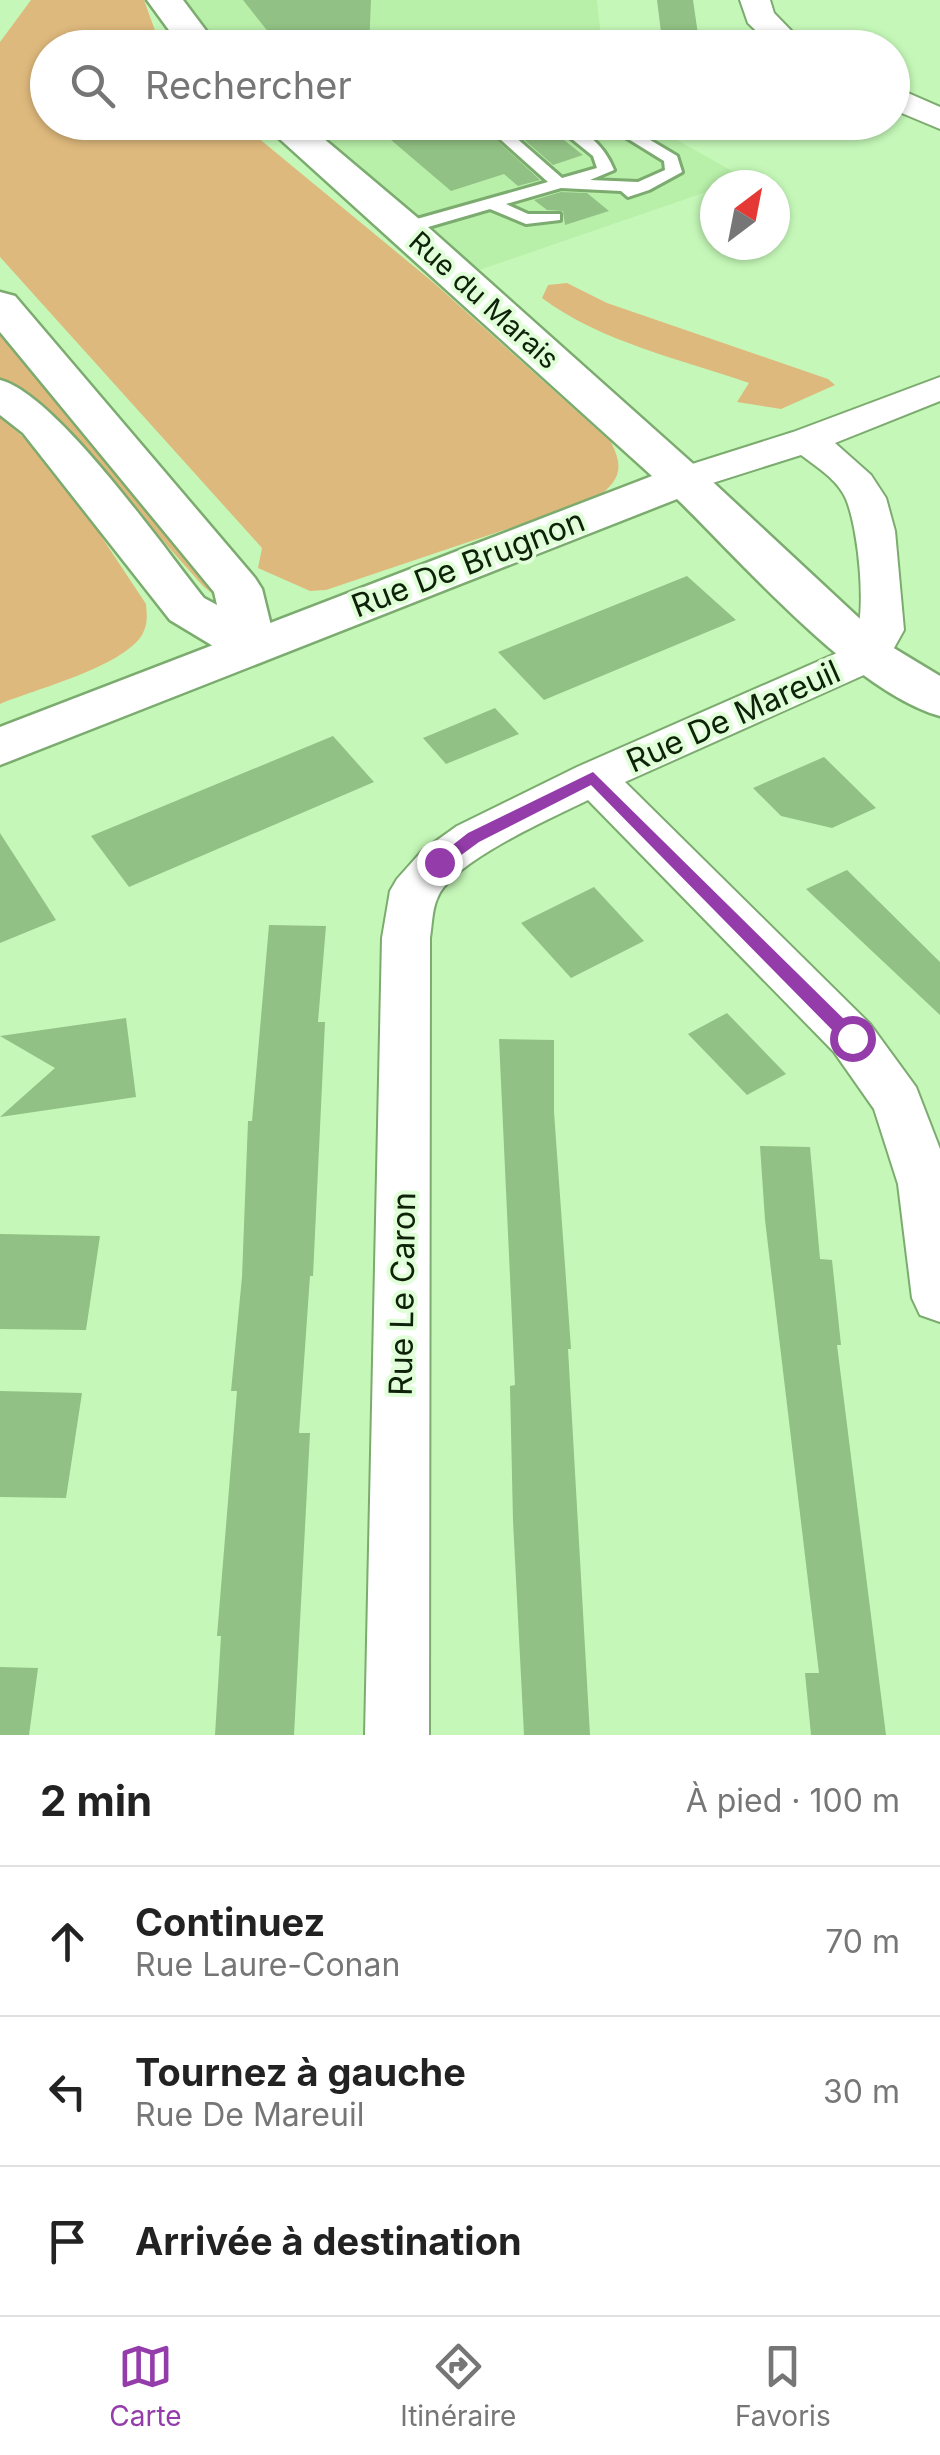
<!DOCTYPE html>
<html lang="fr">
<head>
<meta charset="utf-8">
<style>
	body { margin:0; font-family:Inter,sans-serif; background:#f6f6f6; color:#222 }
	.compass { position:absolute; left:700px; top:170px; width:90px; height:90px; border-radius:50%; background:#fff; box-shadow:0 2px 8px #0004; rotate:32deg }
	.stop { position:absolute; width:30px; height:30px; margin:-22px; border:8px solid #943daa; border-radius:50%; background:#fff }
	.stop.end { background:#943daa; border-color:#fff; box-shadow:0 2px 10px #0008 }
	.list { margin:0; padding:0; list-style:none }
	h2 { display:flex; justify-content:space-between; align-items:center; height:130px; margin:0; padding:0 40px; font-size:42px }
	h2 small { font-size:32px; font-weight:400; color:#767676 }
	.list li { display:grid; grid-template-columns:65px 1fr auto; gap:30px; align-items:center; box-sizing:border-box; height:150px; padding:0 40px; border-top:2px solid #e0e0e0 }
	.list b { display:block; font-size:38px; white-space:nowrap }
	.list p { margin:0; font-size:32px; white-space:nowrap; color:#767676 }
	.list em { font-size:32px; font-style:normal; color:#767676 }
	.icon { flex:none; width:55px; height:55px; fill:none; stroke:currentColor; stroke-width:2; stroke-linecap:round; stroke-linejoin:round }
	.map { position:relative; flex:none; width:940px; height:1735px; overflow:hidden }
	.search { position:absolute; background:#fff; box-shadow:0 2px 8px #0004; left:30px; right:30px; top:30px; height:110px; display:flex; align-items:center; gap:25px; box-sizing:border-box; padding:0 35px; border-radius:55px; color:#767676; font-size:38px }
	.sheet { height:580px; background:#fff }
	nav { display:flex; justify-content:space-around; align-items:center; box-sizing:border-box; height:140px; border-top:2px solid #e0e0e0; background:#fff; font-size:28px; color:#767676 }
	nav a { display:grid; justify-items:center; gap:5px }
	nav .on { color:#943daa }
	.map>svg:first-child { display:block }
</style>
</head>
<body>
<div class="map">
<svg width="940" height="1735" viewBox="0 0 940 1735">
	<rect width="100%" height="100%" fill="#c5f8b8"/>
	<path fill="#b8efa9" d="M166 0H597L602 47H201Z
		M281 123H647L746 179 715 185V189L459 277Z"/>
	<path fill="#deb97d" d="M31 0H144L157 36 166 47 48 48V122L240 123 434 283 611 442C625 470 619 480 596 499L326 590 310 591 258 568 262 548 0 257V42Z
		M567 283 607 303 828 379 835 385 781 409 737 402 749 383C680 359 601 342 542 298L548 285Z
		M0 327 217 584 220 600 203 586 44 407 0 378Z
		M0 416 54 465 146 604C147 616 148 624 142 635 122 667 36 689 0 704Z"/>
	<path fill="#91c184" d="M243 0H371L369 48H281Z
		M657 0H693L700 48H663Z
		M370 122H477L540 180 518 186 504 174 451 191Z
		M504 122H541L583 155 553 165Z
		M561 192 587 193 609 211 565 225 563 211 547 210 534 200Z
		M687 576 736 620 544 700 498 652Z
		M495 708 519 734 446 764 423 738Z
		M333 736 374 782 129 887 91 836Z
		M824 757 876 808 832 828 781 816 753 788Z
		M0 833 56 920 0 943Z
		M847 870 940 962V1015L806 889Z
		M594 887 644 941 571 978 521 923Z
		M269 925 326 926 318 1022H325L313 1276H310L299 1433H310L294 1735H215L221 1636H217L237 1391H231L242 1277 248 1121H252Z
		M727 1013 786 1074 747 1095 688 1034Z
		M126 1018 136 1097 0 1117 55 1068 0 1036Z
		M499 1039 554 1040V1112L571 1349H568L590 1735H524L513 1521 510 1386 515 1385Z
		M760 1146 810 1147 820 1259 832 1260 841 1345H837L886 1735H811L805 1673H819L765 1220Z
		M0 1234 100 1236 86 1330 0 1329Z
		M0 1391 82 1393 66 1498 0 1497Z
		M0 1667 38 1668 29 1735H0Z"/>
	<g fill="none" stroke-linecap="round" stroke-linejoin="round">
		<g stroke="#7cab6f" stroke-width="6">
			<path id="service" d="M481 122H498L562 178 597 168 593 156 551 122C579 122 604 144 614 170L590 180 638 182 665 170 664 161 601 122H620L677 156 682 172 649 190 628 197 621 191 561 188 506 204 528 214H560V220L526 224 490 209 411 232H399V224L548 182Z"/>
		</g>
		<g stroke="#7cab6f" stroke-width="4">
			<path id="minor" d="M740 0H770L774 13 808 48H774L748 23Z
				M892 86 940 107V129L892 109Z
				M940 377V401L835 443 871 475 886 498 895 531 904 630 884 666 625 782 870 1024 916 1087 940 1149V1322L920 1315 912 1298 898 1184 874 1109 834 1052 588 800C552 818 450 862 437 899 432 910 432 926 430 938L429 1735H365L382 938 390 891 397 879 422 851 457 826 577 767 853 646C868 618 859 530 846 499 838 480 817 467 801 455L684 492 670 489 664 480 670 471 793 432Z"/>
		</g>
		<g stroke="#7cab6f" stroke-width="5">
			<path id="tertiary" d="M147 0H183L219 48H182Z
				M261 122H304L419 219 700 470 887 644 940 676V716C854 692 743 563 677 499L0 765V727L652 476Z"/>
		</g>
		<g stroke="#7cab6f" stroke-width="5">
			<path id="motorway" d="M0 292 15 296 255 578 262 589 276 646 269 658 251 662 233 658 170 620 23 433 0 415V380C56 394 163 547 204 598L217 605 214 592 0 332Z"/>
		</g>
		<use href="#service" fill="#fff" fill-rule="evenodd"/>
		<use href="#minor" fill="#fff" fill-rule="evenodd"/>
		<use href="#tertiary" fill="#fff" fill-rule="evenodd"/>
		<use href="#motorway" fill="#fff" fill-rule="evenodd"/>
	</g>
	<path fill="#943daa" d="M593 772 858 1033V1043H845L591 785 479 842 445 867 439 868 431 862 468 833Z"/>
	<g text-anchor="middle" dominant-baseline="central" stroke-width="8" stroke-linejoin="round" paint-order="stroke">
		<g font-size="28" fill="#0e2109" stroke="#e0ffd8">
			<text transform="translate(484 300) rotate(42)">Rue du Marais</text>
		</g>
		<g font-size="32" fill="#0e2109" stroke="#e0ffd8">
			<text transform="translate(468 563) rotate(-21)">Rue De Brugnon</text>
			<text transform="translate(733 716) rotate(-24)">Rue De Mareuil</text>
			<text transform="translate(402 1294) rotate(-89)">Rue Le Caron</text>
		</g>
	</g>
</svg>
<svg class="compass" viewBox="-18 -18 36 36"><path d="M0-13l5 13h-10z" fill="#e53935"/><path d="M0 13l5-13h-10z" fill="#767676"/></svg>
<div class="stop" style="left:852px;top:1038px"></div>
<div class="stop end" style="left:439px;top:862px"></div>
<div class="search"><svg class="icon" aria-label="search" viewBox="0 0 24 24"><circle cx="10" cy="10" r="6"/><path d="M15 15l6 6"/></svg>Rechercher</div>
</div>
<section class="sheet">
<h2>2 min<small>À pied · 100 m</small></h2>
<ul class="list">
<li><svg class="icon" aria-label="ahead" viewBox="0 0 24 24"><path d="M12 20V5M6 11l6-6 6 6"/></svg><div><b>Continuez</b><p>Rue Laure-Conan</p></div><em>70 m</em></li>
<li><svg class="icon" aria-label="left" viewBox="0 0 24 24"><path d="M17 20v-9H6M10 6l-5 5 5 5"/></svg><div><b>Tournez à gauche</b><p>Rue De Mareuil</p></div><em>30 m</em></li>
<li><svg class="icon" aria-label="arrive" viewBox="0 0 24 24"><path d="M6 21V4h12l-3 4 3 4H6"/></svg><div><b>Arrivée à destination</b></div></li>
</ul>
</section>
<nav>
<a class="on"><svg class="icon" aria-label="map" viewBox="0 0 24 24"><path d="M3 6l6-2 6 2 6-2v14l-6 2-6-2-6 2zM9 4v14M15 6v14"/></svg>Carte</a>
<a><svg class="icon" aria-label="directions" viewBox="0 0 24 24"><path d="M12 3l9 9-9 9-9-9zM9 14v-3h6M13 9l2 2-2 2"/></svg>Itinéraire</a>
<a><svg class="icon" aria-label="saved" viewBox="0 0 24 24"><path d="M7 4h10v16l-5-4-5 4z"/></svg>Favoris</a>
</nav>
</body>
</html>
